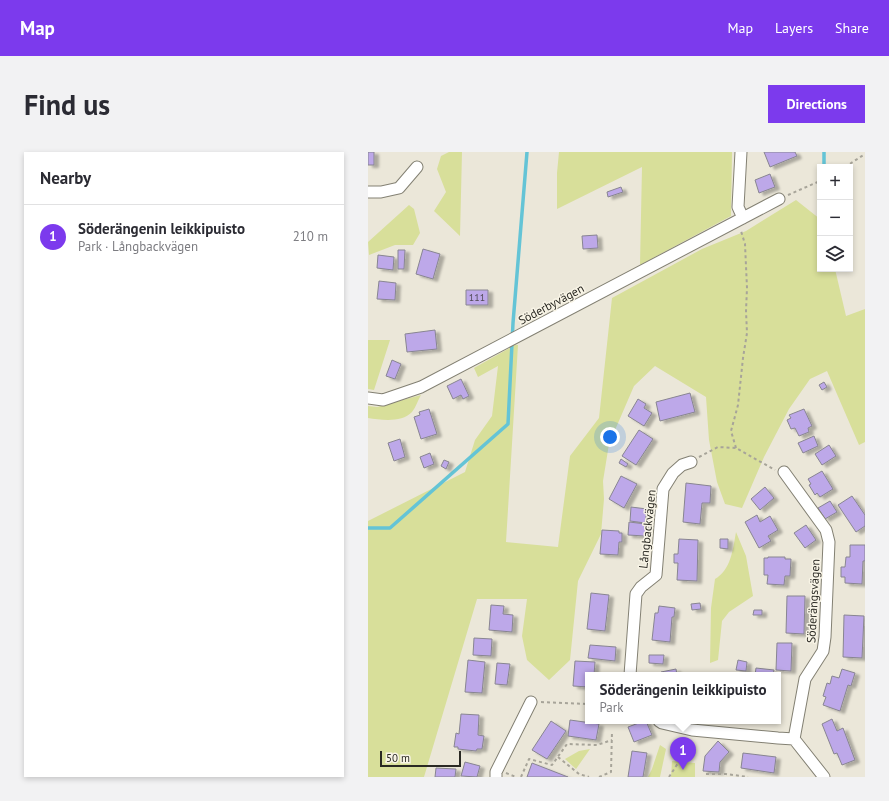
<!DOCTYPE html>
<html lang="en">
<head>
<meta charset="utf-8">
<style>
	body { margin:0; font-family:"PT Sans",sans-serif; background:#f2f2f3; color:#2b2b33 }
	.controls { position:absolute; right:12px; top:12px; display:grid; overflow:hidden; border-radius:0px; box-shadow:0 2px 6px #0003 }
	.controls button { width:36px; height:36px; display:grid; place-items:center; padding:0; border:0; border-bottom:1px solid #e1e1e2; background:#fff; color:#2b2b33; font:20px sans-serif }
	.scale { position:absolute; left:12px; bottom:10px; width:81px; box-sizing:border-box; padding-left:4px; border:2px solid #2a2923; border-top:0; font-size:11px; line-height:14px; white-space:nowrap; color:#2a2923; -webkit-text-stroke:3px #f8f4e6; paint-order:stroke }
	.you { position:absolute; left:242px; top:285px; width:14px; height:14px; margin:-10px; border:3px solid #fff; border-radius:50%; background:#1a73e8; box-shadow:0 0 0 6px #1a73e833 }
	.badge { display:grid; place-items:center; width:26px; height:26px; border-radius:50%; background:#7c3aed; color:#fff; font-size:13px; font-weight:700 }
	.pin { position:absolute; translate:-50% -33px; filter:drop-shadow(0 1px 2px #0008) }
	.pin::after { content:''; position:absolute; top:21px; width:14px; height:12px; background:inherit; clip-path:polygon(0 0,100% 0,50% 100%) }
	.popup { position:absolute; left:217px; top:520px; width:196px; height:52px; box-sizing:border-box; display:grid; place-content:center; border-radius:0px; background:#fff; filter:drop-shadow(0 1px 3px #0005); font-size:13px; white-space:nowrap; color:#7c7c81 }
	.popup b { font-size:15px; color:#2b2b33 }
	.popup::after { content:''; position:absolute; left:50%; top:100%; margin-left:-8px; border:8px solid transparent; border-top-color:#fff }
	.list { margin:0; padding:0; list-style:none }
	h2 { display:flex; justify-content:space-between; align-items:center; height:52px; margin:0; padding:0 16px; font-size:17px }
	h2 small { font-size:13px; font-weight:400; color:#7c7c81 }
	.list li { display:grid; grid-template-columns:26px 1fr auto; gap:12px; align-items:center; box-sizing:border-box; height:64px; padding:0 16px; border-top:1px solid #e1e1e2 }
	.list b { display:block; font-size:15px; white-space:nowrap }
	.list p { margin:0; font-size:13px; white-space:nowrap; color:#7c7c81 }
	.list em { font-size:13px; font-style:normal; color:#7c7c81 }
	.icon { flex:none; width:22px; height:22px; fill:none; stroke:currentColor; stroke-width:2; stroke-linecap:round; stroke-linejoin:round }
	.map { position:relative; flex:none; width:497px; height:625px; overflow:hidden; border-radius:0px }
	header { display:flex; align-items:center; gap:24px; box-sizing:border-box; height:56px; padding:0 20px; background:#7c3aed; color:#fff }
	header strong { font-size:19px }
	nav { display:flex; gap:22px; margin-inline-start:auto; font-size:14px }
	.intro { display:flex; align-items:center; justify-content:space-between; box-sizing:border-box; height:96px; padding:0 24px }
	h1 { margin:0; font-size:28px }
	.button { padding:10px 18px; border-radius:0px; background:#7c3aed; color:#fff; font-size:14px; font-weight:700 }
	main { display:flex; gap:24px; padding:0 24px }
	aside { flex:1; background:#fff; border-radius:0px; box-shadow:0 2px 6px #0003 }
	.map>svg:first-child { display:block }
</style>
</head>
<body>
<header>
<strong>Map</strong>
<nav><a>Map</a><a>Layers</a><a>Share</a></nav>
</header>
<div class="intro"><h1>Find us</h1><a class="button">Directions</a></div>
<main>
<aside>
<h2>Nearby<small></small></h2>
<ul class="list">
<li><span class="badge">1</span><div><b>Söderängenin leikkipuisto</b><p>Park · Långbackvägen</p></div><em>210 m</em></li>
</ul>
</aside>
<div class="map">
<svg width="497" height="625" viewBox="0 0 497 625">
	<defs>
		<filter id="shadow"><feDropShadow dx="4.5" dy="2.5" stdDeviation="1" flood-color="#0004"/></filter>
	</defs>
	<rect width="100%" height="100%" fill="#ebe7d9"/>
	<path fill="#d8df9a" d="M81 0H94L92 84 66 59 78 40 69 17 73 4Z
		M191 0H364L363 64 272 113 274 15 189 57V21Z
		M428 48 452 67V117H467L478 164 497 157V290L491 293 459 219 442 227 421 257 396 305 374 356 357 352 349 330 341 288 338 245 287 214 266 234 241 292 235 329 236 347 233 382 210 429 202 508 181 528 159 508 154 484 159 447H109L56 625H0V369L97 320 107 288 124 264 130 214 110 225 106 216 147 193H150L138 390 190 395 202 304 231 266 244 146 334 97 378 79Z
		M41 53 46 57 52 81 45 93H27L1 103 0 90Z
		M0 188H22L6 238 0 237Z
		M53 243C50 248 48 255 44 260 34 271 13 268 0 266V254L9 255Z
		M368 380 378 404 385 444 361 460 354 469 350 508 342 511 343 456 347 427C363 418 365 397 368 380Z
		M292 593 298 597 292 625H280L284 617Z
		M222 597 208 617 197 607 211 599Z
		M304 609 327 611V625H303Z"/>
	<g fill="none" stroke-linecap="round" stroke-linejoin="round">
		<path stroke="#64c4d6" stroke-width="3.5" d="M456 15V0
			M0 376H22L140 272 145 171 159 0"/>
	</g>
	<path fill="#bda8e9" stroke="#888591" filter="url(#shadow)" d="M0 0H6V13H0Z
		M396 0H427L429 4 402 15Z
		M402 22 407 35 391 41 387 28Z
		M253 35 255 40 240 45 239 40Z
		M229 83 230 96 215 97 214 84Z
		M55 97 72 102 65 127 48 122Z
		M30 98H37L36 117H30Z
		M10 103 26 105 25 118 9 116Z
		M11 129 28 131 27 148 9 147Z
		M98 138H120V153H98Z
		M67 178 69 197 39 200 37 182Z
		M24 208 33 212 27 227 18 224Z
		M93 227 101 244 95 247 93 243 85 247 79 234Z
		M456 230 459 235 454 238 451 233Z
		M322 241 327 260 292 269 288 250Z
		M270 247 278 252 276 256 284 261 276 274 260 264Z
		M61 257 69 282 53 287 46 265 52 263 51 260Z
		M436 257 444 274 440 276 441 280 431 284 427 276 423 277 419 268 423 266 421 263Z
		M271 278 285 287 268 313 254 304Z
		M446 284 450 294 435 301 430 291Z
		M32 287 37 305 26 309 20 291Z
		M461 293 468 304 454 313 447 302Z
		M62 301 66 312 56 316 52 305Z
		M253 307 260 312 258 315 251 311Z
		M76 308 81 310 78 317 73 314Z
		M454 319 465 337 452 345 449 341 447 343 441 333 443 332 440 327Z
		M253 324 269 332 256 356 241 347Z
		M318 331 343 334 342 351H334L332 372 315 370Z
		M397 335 406 346 392 358 383 347Z
		M484 344 497 363V374L488 380 470 353Z
		M462 349 469 360 457 367 450 356Z
		M263 355 279 357 277 371 262 369Z
		M389 363 392 370 402 364 410 378 400 384 403 389 391 396 377 370Z
		M261 370 278 372 277 384 260 383Z
		M438 373 448 388 437 396 426 381Z
		M234 378 251 379V381H254V390H251L250 403 232 402Z
		M311 387 330 388 329 429 309 428 310 411H306V402H310Z
		M352 387H360V397L352 396Z
		M482 393H497V409H495L494 432 477 431V425H473V415H477L478 405H482Z
		M400 405H417V407H423L422 424H417L416 433 399 432 400 423H396V406H400Z
		M223 441 241 443 237 479 219 477Z
		M419 444H437L436 482 418 481Z
		M332 451 333 457 324 458 323 452Z
		M123 453 136 454 135 462 145 463 144 480 121 478Z
		M291 454 307 456 306 465H304L302 490 284 488 287 461H290Z
		M386 458H394V463H385Z
		M476 463 496 464 494 506 475 505Z
		M106 486 124 487 123 504 105 503Z
		M409 491H424L423 519 408 518Z
		M222 493 248 495 247 509 220 506Z
		M281 503H296L295 512 281 511Z
		M100 508 117 510 114 541 97 540Z
		M370 508 379 510 378 519 368 518Z
		M207 509 227 510 226 523H220V535L205 534Z
		M129 511 142 512 139 533 127 532Z
		M388 516 406 518 405 523H387Z
		M308 517 309 523H293V520Z
		M474 517 487 521 483 534 480 533 472 559 455 553 458 545 455 544 459 531 462 532 464 524 471 526Z
		M93 562 111 563 110 583 116 584 114 597H109L108 599 90 597V595H86L88 581 91 582Z
		M464 567 469 579 475 576 487 608 474 613 469 601 466 602 454 572Z
		M202 568 231 572 228 588 200 584Z
		M183 569 198 579 179 607 164 598Z
		M276 569H278L284 583 266 590 260 575Z
		M350 589 361 600 352 610 351 620 335 619 337 604Z
		M264 599 279 601 275 625H260Z
		M375 601 408 605 406 621 373 616Z
		M97 610 112 614 109 625 93 624Z
		M164 611 200 625H159Z
		M68 616 88 617 87 625H67Z"/>
	<g fill="none" stroke-linecap="round" stroke-linejoin="round">
		<g stroke="#838073" stroke-width="13">
			<path id="street" d="M373 0 370 55 375 66
				M0 40H13L31 36 49 15
				M0 246 15 248 53 235 411 47
				M416 320 458 378 461 390 457 485 455 499 437 527 426 587 456 625
				M262 523 268 442 273 435 288 423 295 337 305 321 314 313 323 310
				M291 569 294 571 324 578 410 586 426 587
				M128 625V620L163 550"/>
		</g>
		<path stroke="#a7a499" stroke-width="2" stroke-dasharray="3 3" stroke-linecap="butt" d="M477 15 497 2
			M420 43 452 29
			M368 296 363 279 370 253 375 206 379 181 378 159 379 136 377 92 373 79
			M331 305 350 295 368 296 407 318
			M173 550 220 552
			M190 605 211 622 221 625
			M138 621 148 625
			M338 622H358L380 625
			M153 625 161 607 184 613 199 592 229 593 244 588
			M231 625 243 620 244 579
			M301 625 312 608 317 586"/>
		<use href="#street" stroke="#fff" stroke-width="11"/>
	</g>
	<g text-anchor="middle" dominant-baseline="central" stroke-width="3" stroke-linejoin="round" paint-order="stroke">
		<g font-size="10" fill="#4f4954">
			<text x="109" y="145">111</text>
		</g>
		<g font-size="12" fill="#2a2923" stroke="#f8f4e6">
			<text transform="translate(183 152) rotate(-28)">Söderbyvägen</text>
			<text transform="translate(279 377) rotate(-84)">Långbackvägen</text>
			<text transform="translate(445 449) rotate(-87)">Söderängsvägen</text>
		</g>
	</g>
</svg>
<div class="controls">
<button>+</button>
<button>−</button>
<button><svg class="icon" aria-label="layers" viewBox="0 0 24 24"><path d="M12 4l9 5-9 5-9-5zM3 14l9 5 9-5"/></svg></button>
</div>
<div class="scale">50 m</div>
<div class="you"></div>
<div class="pin badge" style="left:315px;top:618px">1</div>
<div class="popup"><b>Söderängenin leikkipuisto</b>Park</div>
</div>
</main>
</body>
</html>
